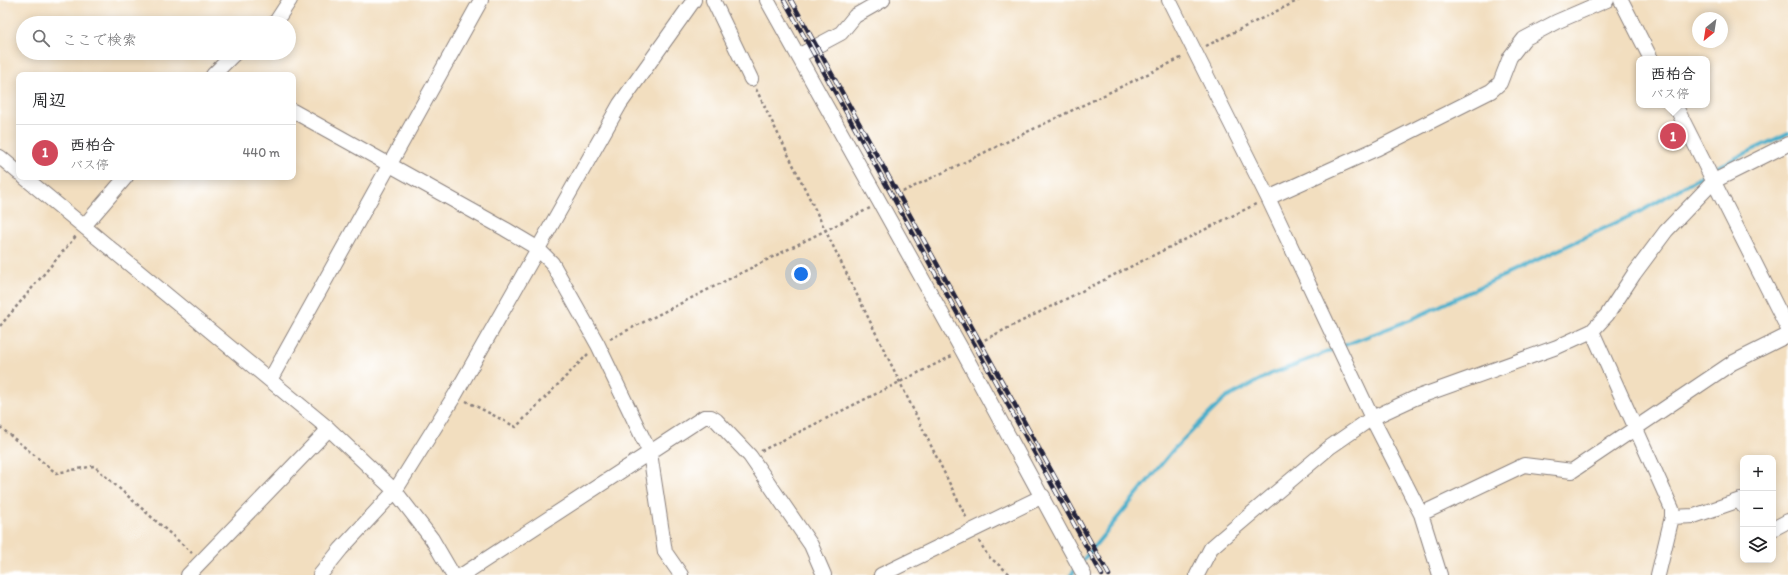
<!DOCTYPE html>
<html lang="ja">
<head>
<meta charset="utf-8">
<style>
	body { margin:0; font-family:Itim,"Klee One",sans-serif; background:#f6f6f6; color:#202124 }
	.controls { position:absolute; right:12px; bottom:12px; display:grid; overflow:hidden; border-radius:8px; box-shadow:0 2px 10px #0003 }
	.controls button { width:36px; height:36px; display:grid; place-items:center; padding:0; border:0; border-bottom:1px solid #e0e0e0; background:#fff; color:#202124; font:20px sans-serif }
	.compass { position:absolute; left:1692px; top:12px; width:36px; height:36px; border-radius:50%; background:#fff; box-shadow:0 2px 10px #0003; rotate:210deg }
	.you { position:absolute; left:801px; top:274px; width:14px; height:14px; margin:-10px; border:3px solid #fff; border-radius:50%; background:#1a73e8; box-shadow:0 0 0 6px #1a73e833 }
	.badge { display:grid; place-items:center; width:26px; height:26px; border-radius:50%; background:#d1495b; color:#fff; font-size:13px; font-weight:700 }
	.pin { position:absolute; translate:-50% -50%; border:2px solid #fff; box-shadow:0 1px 4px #0006 }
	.popup { position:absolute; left:1636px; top:56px; width:74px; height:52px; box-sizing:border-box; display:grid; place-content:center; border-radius:8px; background:#fff; filter:drop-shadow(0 1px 3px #0005); font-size:13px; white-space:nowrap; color:#757577 }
	.popup b { font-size:15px; color:#202124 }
	.popup::after { content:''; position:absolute; left:50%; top:100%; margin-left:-8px; border:8px solid transparent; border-top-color:#fff }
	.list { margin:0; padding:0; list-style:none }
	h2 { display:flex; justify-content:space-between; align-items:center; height:52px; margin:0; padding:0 16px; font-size:17px }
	h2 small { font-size:13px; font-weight:400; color:#757577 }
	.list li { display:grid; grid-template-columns:26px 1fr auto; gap:12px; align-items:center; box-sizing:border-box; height:56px; padding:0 16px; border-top:1px solid #e0e0e0 }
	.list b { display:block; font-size:15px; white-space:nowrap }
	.list p { margin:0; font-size:13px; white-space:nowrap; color:#757577 }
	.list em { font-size:13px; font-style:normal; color:#757577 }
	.icon { flex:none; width:22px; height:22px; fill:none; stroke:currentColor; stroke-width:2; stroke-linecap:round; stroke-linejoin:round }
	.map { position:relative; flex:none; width:1788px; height:575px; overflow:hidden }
	.search { position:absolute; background:#fff; box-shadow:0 2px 10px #0003; left:16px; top:16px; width:280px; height:44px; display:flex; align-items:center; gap:10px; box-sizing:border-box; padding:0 14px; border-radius:22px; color:#757577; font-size:15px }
	.panel { position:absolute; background:#fff; box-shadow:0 2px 10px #0003; left:16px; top:72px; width:280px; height:108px; border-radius:8px }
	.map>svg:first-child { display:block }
</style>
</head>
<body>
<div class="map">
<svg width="1788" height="575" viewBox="0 0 1788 575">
	<rect width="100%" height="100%" fill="#fff"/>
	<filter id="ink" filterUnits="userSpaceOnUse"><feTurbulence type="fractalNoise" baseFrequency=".025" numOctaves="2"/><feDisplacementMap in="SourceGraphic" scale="8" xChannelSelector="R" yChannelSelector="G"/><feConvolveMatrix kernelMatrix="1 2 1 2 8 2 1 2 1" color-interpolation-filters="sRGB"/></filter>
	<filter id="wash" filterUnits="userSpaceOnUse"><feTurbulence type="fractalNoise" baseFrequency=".012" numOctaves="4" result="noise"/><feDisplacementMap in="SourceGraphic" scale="16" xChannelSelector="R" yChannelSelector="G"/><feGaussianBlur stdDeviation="0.9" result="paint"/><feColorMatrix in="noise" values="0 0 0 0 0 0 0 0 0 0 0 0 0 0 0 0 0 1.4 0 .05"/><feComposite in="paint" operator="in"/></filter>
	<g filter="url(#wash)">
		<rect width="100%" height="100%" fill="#f2debf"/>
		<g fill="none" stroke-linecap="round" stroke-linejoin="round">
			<path stroke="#4cafcb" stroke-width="4" d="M1071 575 1173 450 1224 399 1271 374 1412 319 1645 209 1721 165 1788 133"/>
		</g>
	</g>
	<g filter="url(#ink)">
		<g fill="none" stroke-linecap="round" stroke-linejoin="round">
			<g stroke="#8a807d" stroke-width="16">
				<path id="minor" d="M713 0 751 79
					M767 0 962 350 1084 575
					M1169 0 1268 198 1372 418 1421 514 1440 575
					M1621 0 1651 59
					M275 23 290 0
					M798 56 841 33 855 16 883 0
					M213 75 235 53
					M1675 105 1788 329
					M293 111 505 229 537 248 552 263 598 345 650 453 665 552 681 575
					M0 157 19 173
					M24 177 329 429 395 491 432 539 453 575
					M1268 198 1376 149 1491 91 1500 83 1510 57 1524 39 1556 22 1607 0
					M84 226 126 177
					M1592 331 1672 509V517L1658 575
					M270 380 481 0
					M1421 514 1524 465 1572 471 1732 363 1788 335
					M1672 517 1694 516 1740 500 1743 506
					M1773 529 1788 521
					M188 575 329 429
					M320 575 341 549 395 491 455 395 620 104 694 0
					M462 575 704 417H711L716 420 750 456 811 545 824 575
					M881 575 1043 496
					M1197 575 1211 548 1219 541 1330 447 1372 418 1415 398 1557 347 1592 331 1607 315 1634 274 1666 231 1714 181 1788 144"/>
			</g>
			<path stroke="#8a807d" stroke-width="2.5" stroke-dasharray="3 3" stroke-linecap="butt" d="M1206 46 1299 0
				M756 89 967 519
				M892 197 1183 57
				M0 326 76 236
				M610 339 870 208
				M974 345 1256 204
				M466 401 516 427 588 354
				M0 427 56 473 94 466 192 553
				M761 451 952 356
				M979 541 988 556 1011 575"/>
			<use href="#minor" stroke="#fff" stroke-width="14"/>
			<g stroke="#22223b" stroke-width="4.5">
				<path id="rail" d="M784 0 1102 575
					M791 0 1109 575"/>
			</g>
			<use href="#rail" stroke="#fff" stroke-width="3" stroke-dasharray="9" stroke-linecap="butt"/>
		</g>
	</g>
</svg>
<div class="controls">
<button>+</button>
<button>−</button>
<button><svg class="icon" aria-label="layers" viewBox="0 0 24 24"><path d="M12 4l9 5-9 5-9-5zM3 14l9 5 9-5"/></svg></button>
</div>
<svg class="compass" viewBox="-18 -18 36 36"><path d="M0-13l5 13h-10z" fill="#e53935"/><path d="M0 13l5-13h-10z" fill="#757577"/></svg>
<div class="you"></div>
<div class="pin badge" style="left:1673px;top:136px">1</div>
<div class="popup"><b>西柏合</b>バス停</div>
<div class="search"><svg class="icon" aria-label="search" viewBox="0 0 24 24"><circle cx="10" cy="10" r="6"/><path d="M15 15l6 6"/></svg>ここで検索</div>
<section class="panel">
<h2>周辺<small></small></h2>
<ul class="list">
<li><span class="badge">1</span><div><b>西柏合</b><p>バス停</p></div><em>440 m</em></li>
</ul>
</section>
</div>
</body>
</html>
